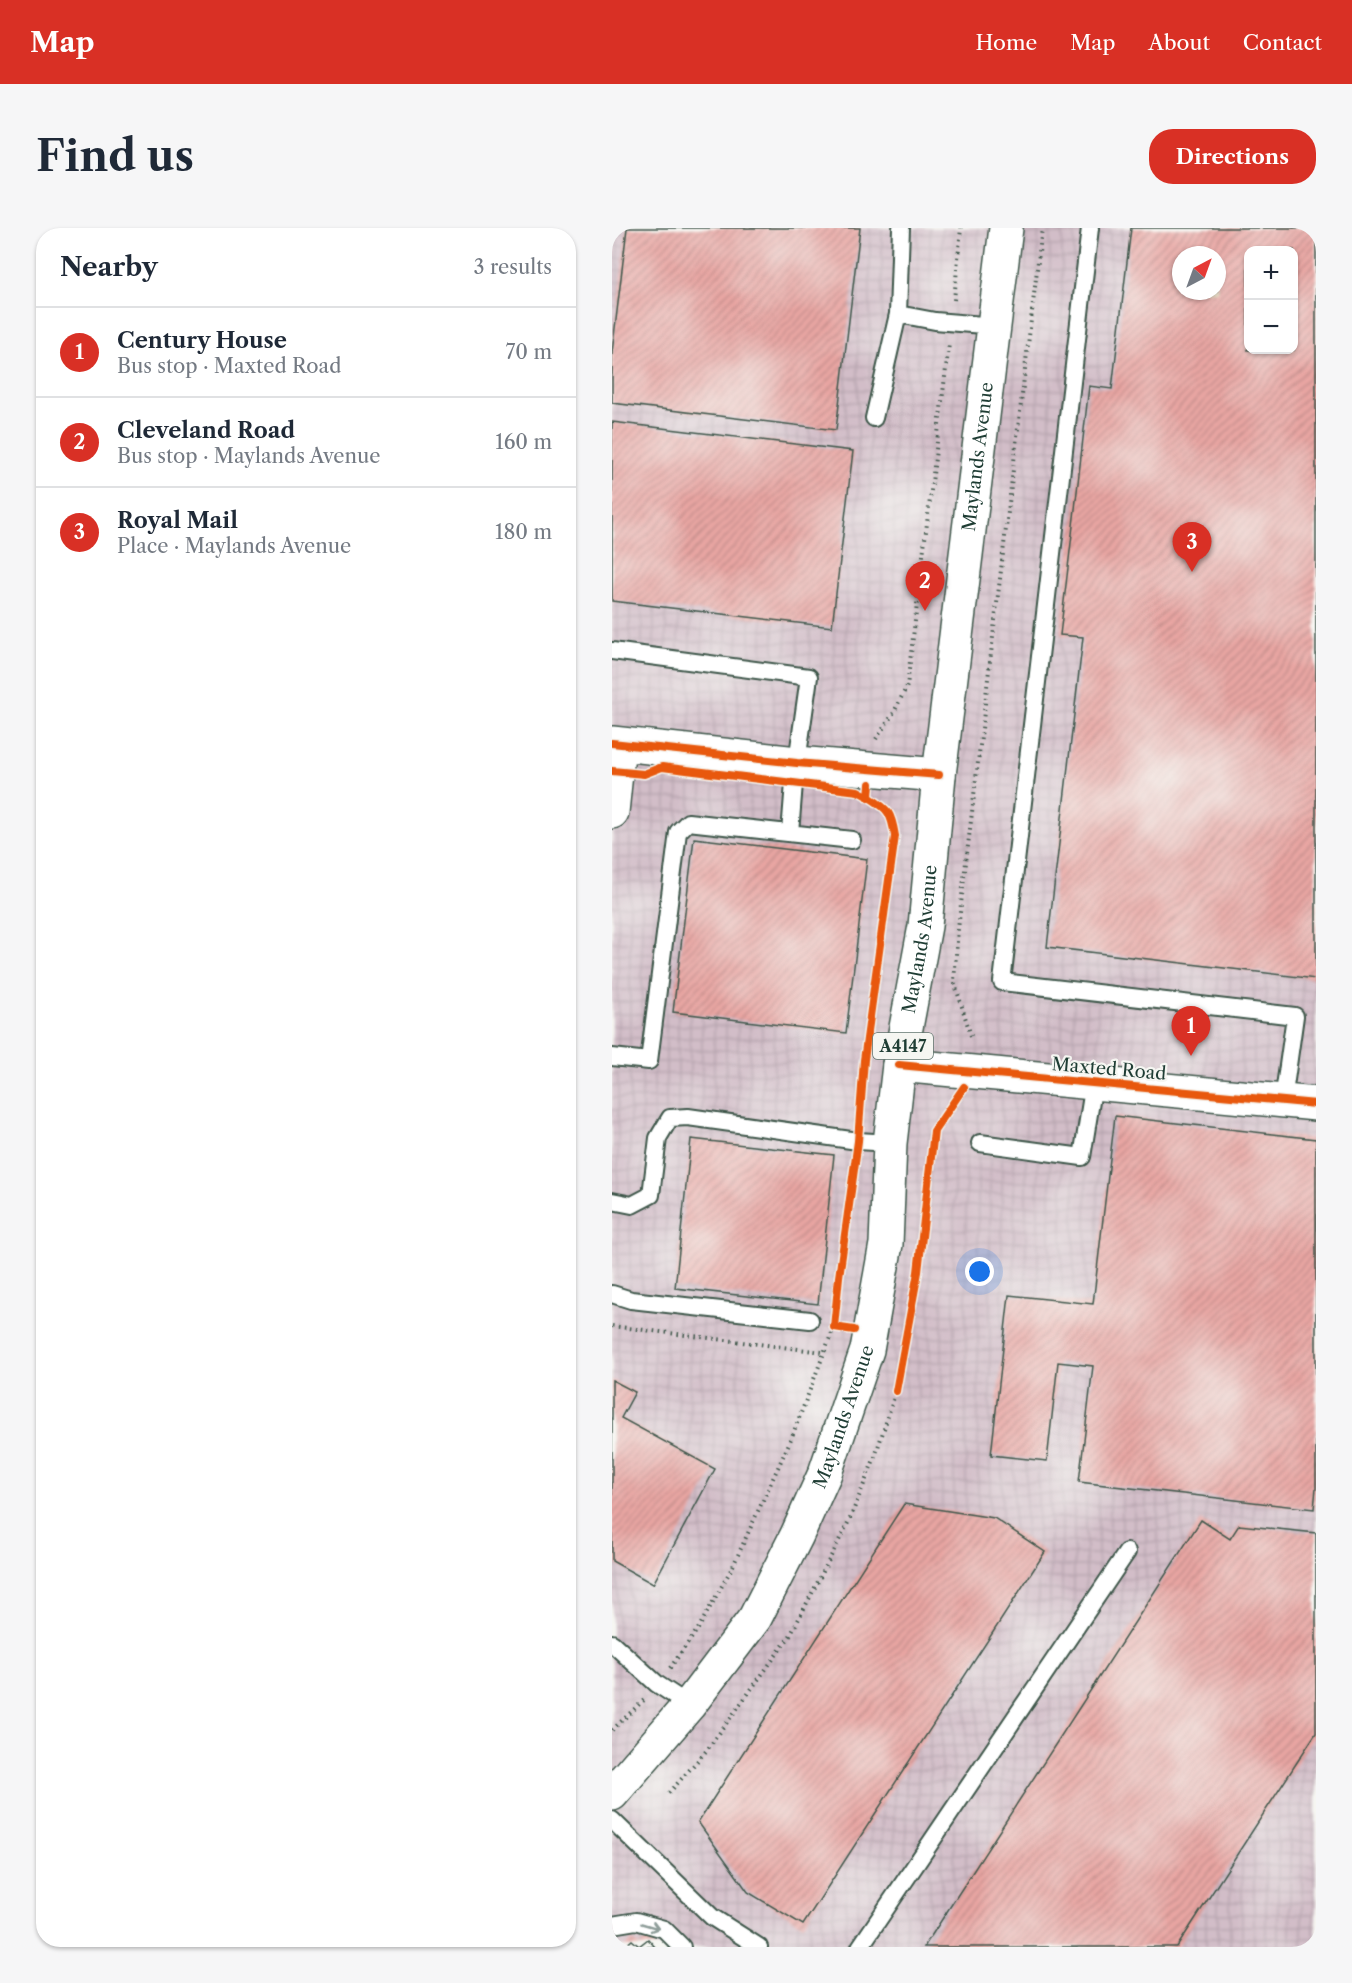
<!DOCTYPE html>
<html lang="en">
<head>
<meta charset="utf-8">
<style>
	body { margin:0; font-family:"Libre Caslon Text",serif; background:#f6f6f7; color:#1f2937 }
	.controls { position:absolute; right:18px; top:18px; display:grid; overflow:hidden; border-radius:12px; box-shadow:0 2px 4px #0004 }
	.controls button { width:54px; height:54px; display:grid; place-items:center; padding:0; border:0; border-bottom:2px solid #e0e1e3; background:#fff; color:#1f2937; font:30px sans-serif }
	.compass { position:absolute; left:560px; top:18px; width:54px; height:54px; border-radius:50%; background:#fff; box-shadow:0 2px 4px #0004; rotate:41deg }
	.you { position:absolute; left:368px; top:1044px; width:21px; height:21px; margin:-15px; border:4px solid #fff; border-radius:50%; background:#1a73e8; box-shadow:0 0 0 9px #1a73e833 }
	.badge { display:grid; place-items:center; width:39px; height:39px; border-radius:50%; background:#d93025; color:#fff; font-size:20px; font-weight:700 }
	.pin { position:absolute; translate:-50% -50px; filter:drop-shadow(0 2px 3px #0008) }
	.pin::after { content:''; position:absolute; top:32px; width:21px; height:18px; background:inherit; clip-path:polygon(0 0,100% 0,50% 100%) }
	.list { margin:0; padding:0; list-style:none }
	h2 { display:flex; justify-content:space-between; align-items:center; height:78px; margin:0; padding:0 24px; font-size:26px }
	h2 small { font-size:20px; font-weight:400; color:#747a83 }
	.list li { display:grid; grid-template-columns:39px 1fr auto; gap:18px; align-items:center; box-sizing:border-box; height:90px; padding:0 24px; border-top:2px solid #e0e1e3 }
	.list b { display:block; font-size:22px; white-space:nowrap }
	.list p { margin:0; font-size:20px; white-space:nowrap; color:#747a83 }
	.list em { font-size:20px; font-style:normal; color:#747a83 }
	.map { position:relative; flex:none; width:704px; height:1719px; overflow:hidden; border-radius:24px }
	header { display:flex; align-items:center; gap:36px; box-sizing:border-box; height:84px; padding:0 30px; background:#d93025; color:#fff }
	header strong { font-size:28px }
	nav { display:flex; gap:33px; margin-inline-start:auto; font-size:21px }
	.intro { display:flex; align-items:center; justify-content:space-between; box-sizing:border-box; height:144px; padding:0 36px }
	h1 { margin:0; font-size:42px }
	.button { padding:15px 27px; border-radius:24px; background:#d93025; color:#fff; font-size:21px; font-weight:700 }
	main { display:flex; gap:36px; padding:0 36px }
	aside { flex:1; background:#fff; border-radius:24px; box-shadow:0 2px 4px #0004 }
	.map>svg:first-child { display:block }
</style>
</head>
<body>
<header>
<strong>Map</strong>
<nav><a>Home</a><a>Map</a><a>About</a><a>Contact</a></nav>
</header>
<div class="intro"><h1>Find us</h1><a class="button">Directions</a></div>
<main>
<aside>
<h2>Nearby<small>3 results</small></h2>
<ul class="list">
<li><span class="badge">1</span><div><b>Century House</b><p>Bus stop · Maxted Road</p></div><em>70 m</em></li>
<li><span class="badge">2</span><div><b>Cleveland Road</b><p>Bus stop · Maylands Avenue</p></div><em>160 m</em></li>
<li><span class="badge">3</span><div><b>Royal Mail</b><p>Place · Maylands Avenue</p></div><em>180 m</em></li>
</ul>
</aside>
<div class="map">
<svg width="704" height="1719" viewBox="0 0 704 1719">
	<defs>
		<pattern id="industrial-grid" width="8" height="8" patternUnits="userSpaceOnUse" patternTransform="scale(1.5)"><rect width="8" height="8" fill="#d2bdc8"/><path d="M0 4h8M4 0v8" fill="none" stroke="#b4a3ac"/></pattern>
		<pattern id="building-hatch" width="6" height="6" patternUnits="userSpaceOnUse" patternTransform="scale(1.5)"><rect width="6" height="6" fill="#e9a6a3"/><path d="M-1 1l2-2M0 6l6-6M5 7l2-2" fill="none" stroke="#bc8886"/></pattern>
	</defs>
	<rect width="100%" height="100%" fill="#f6f6f2"/>
	<filter id="ink" filterUnits="userSpaceOnUse"><feTurbulence type="fractalNoise" baseFrequency=".0167" numOctaves="2"/><feDisplacementMap in="SourceGraphic" scale="12" xChannelSelector="R" yChannelSelector="G"/><feConvolveMatrix kernelMatrix="1 2 1 2 8 2 1 2 1" color-interpolation-filters="sRGB"/></filter>
	<filter id="wash" filterUnits="userSpaceOnUse"><feTurbulence type="fractalNoise" baseFrequency=".008" numOctaves="4" result="noise"/><feDisplacementMap in="SourceGraphic" scale="24" xChannelSelector="R" yChannelSelector="G"/><feGaussianBlur stdDeviation="1.35" result="paint"/><feColorMatrix in="noise" values="0 0 0 0 0 0 0 0 0 0 0 0 0 0 0 0 0 1.4 0 .05"/><feComposite in="paint" operator="in"/></filter>
	<g filter="url(#wash)">
		<rect width="100%" height="100%" fill="#ede3c6"/>
		<path fill="url(#industrial-grid)" fill-rule="evenodd" d="M0 0H704V1719H0ZM636 22H682V122H636ZM569 27H605V63H569Z"/>
		<g id="blocks">
			<path fill="url(#building-hatch)" fill-rule="evenodd" d="M15 0H248L224 202 0 175V125Z
				M519 0H704V751L435 719 471 409 448 407 463 281 477 158 500 161ZM636 22H682V122H636ZM569 27H605V63H569Z
				M0 194 241 223 220 399 0 373Z
				M82 610 255 631 234 805 61 784Z
				M503 888 704 911V1260L702 1281 467 1254 481 1138 446 1134 435 1233 379 1227 397 1067 481 1076Z
				M79 911 222 927 206 1076 63 1060Z
				M0 1152 23 1164 9 1190 103 1241 41 1356 0 1333Z
				M292 1276 382 1290 433 1324 191 1697 136 1664 86 1594Z
				M589 1292 618 1311 627 1297 704 1305V1505L565 1719H312Z
				M36 1711 43 1719H12L20 1712 27 1718Z"/>
		</g>
	</g>
	<g filter="url(#ink)">
		<use href="#blocks" fill-opacity="0" stroke="#3e564a" stroke-width="1.5"/>
		<g fill="none" stroke-linecap="round" stroke-linejoin="round">
			<g stroke="#3e564a" stroke-width="20">
				<path id="service" d="M289 0 286 86 323 93 383 98
					M478 0 390 754 683 788 671 873
					M262 190 286 86
					M0 423 197 449 182 555 178 605
					M0 829 37 833 66 604 76 594 240 612
					M368 915 470 929 482 855
					M0 973 20 977 39 967 46 910 58 890 76 889 246 913 278 915
					M0 1066 19 1072 198 1092
					M0 1415 45 1456 77 1477
					M0 1592 100 1689 147 1719
					M0 1697 24 1693 52 1701 70 1719
					M248 1719 515 1324"/>
			</g>
			<g stroke="#3e564a" stroke-width="36">
				<path id="minor" d="M0 515 185 535 327 547
					M0 584 7 516
					M287 837 704 876"/>
			</g>
			<g stroke="#3e564a" stroke-width="36">
				<g id="primary">
					<path id="s1" d="M0 1566 77 1477 143 1390 185 1307 213 1245 255 1122 274 1016 278 915 287 837 313 698 327 547 394 0"/>
				</g>
			</g>
			<path stroke="#3e564a" stroke-width="4" stroke-dasharray="1.5 4.5" stroke-linecap="butt" d="M342 72 349 0
				M264 511 281 486 295 458 337 116
				M359 808 342 753 346 701 430 0
				M0 1098 211 1124
				M58 1440 86 1401 121 1338 179 1211 222 1099
				M0 1502 32 1472
				M57 1565 95 1522 178 1408 237 1293 263 1229 284 1163"/>
			<use href="#service" stroke="#fff" stroke-width="16"/>
			<use href="#minor" stroke="#fff" stroke-width="33"/>
			<use href="#primary" stroke="#fff" stroke-width="33"/>
			<g stroke="#f6f6f2" stroke-width="11">
				<path id="cycleway" d="M0 515 185 535 327 547
					M0 543 32 546 50 539 246 563 257 569
					M287 837 704 876
					M242 1102 222 1099 227 1049 246 913 252 832 283 608C279 584 277 582 257 569L258 556
					M284 1163 306 1044 322 903 352 859"/>
			</g>
			<use href="#cycleway" stroke="#e8590c" stroke-width="8"/>
		</g>
		<defs><path id="oneway-shaft" d="M-6 0H5M1.5-3L5.5 0L1.5 3" fill="none" stroke-width="1.6" stroke-linecap="round" stroke-linejoin="round" transform="scale(1.5)"/></defs>
		<use stroke="#8f9e9a" href="#oneway-shaft" transform="translate(38 1698) rotate(16)"/>
	</g>
	<g text-anchor="middle" dominant-baseline="central" stroke-width="4.5" stroke-linejoin="round" paint-order="stroke">
		<rect fill="#f6f6f2" stroke="#60746d" stroke-width="1.5" x="261" y="805" width="60" height="26" rx="4.5"/>
		<g font-size="16" font-weight="bold" fill="#1f3d34">
			<text x="291" y="818">A4147</text>
		</g>
		<g font-size="18" fill="#1f3d34" stroke="#f6f6f2">
			<text stroke="none"><textPath href="#s1" startOffset="1419">Maylands Avenue</textPath></text>
			<text stroke="none"><textPath href="#s1" startOffset="933">Maylands Avenue</textPath></text>
			<text transform="translate(497 841) rotate(5)">Maxted Road</text>
			<text stroke="none"><textPath href="#s1" startOffset="447">Maylands Avenue</textPath></text>
		</g>
	</g>
</svg>
<div class="controls">
<button>+</button>
<button>−</button>
</div>
<svg class="compass" viewBox="-18 -18 36 36"><path d="M0-13l5 13h-10z" fill="#e53935"/><path d="M0 13l5-13h-10z" fill="#747a83"/></svg>
<div class="you"></div>
<div class="pin badge" style="left:579px;top:828px">1</div>
<div class="pin badge" style="left:313px;top:383px">2</div>
<div class="pin badge" style="left:580px;top:344px">3</div>
</div>
</main>
</body>
</html>
